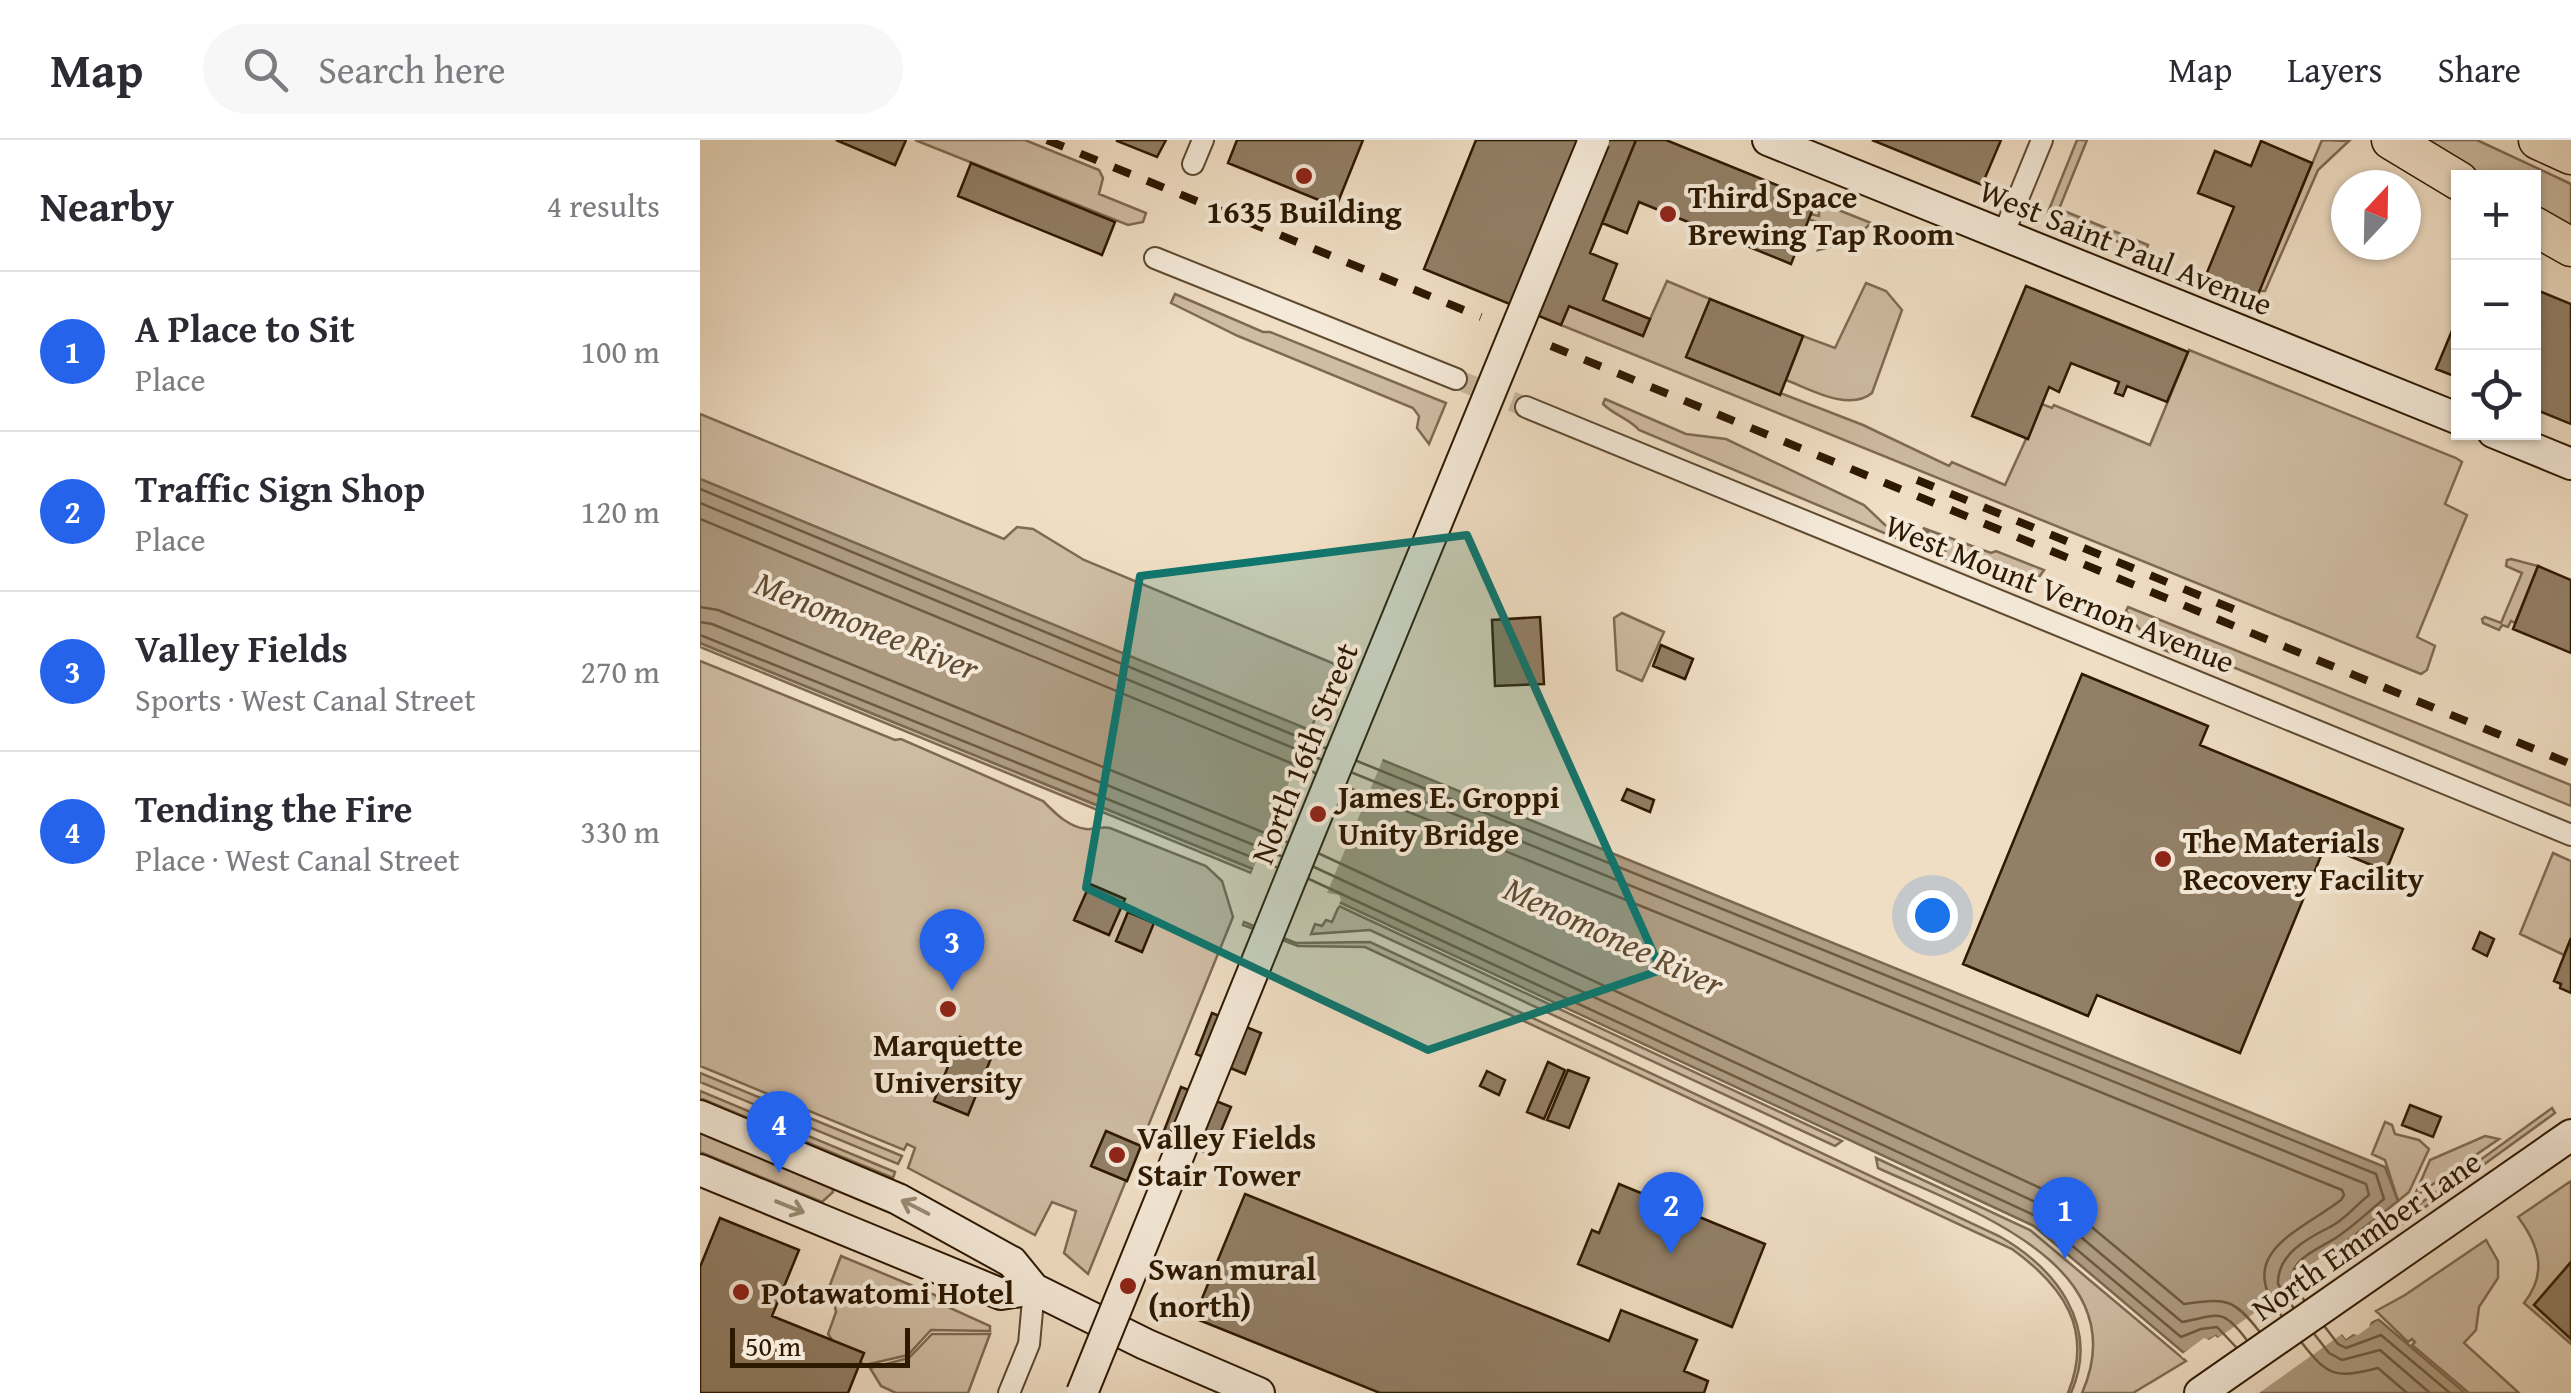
<!DOCTYPE html>
<html lang="en">
<head>
<meta charset="utf-8">
<style>
	body { margin:0; font-family:"Gentium Book Plus",serif; background:#f7f7f7; color:#2b2b33 }
	.controls { position:absolute; right:30px; top:30px; display:grid; overflow:hidden; border-radius:0px; box-shadow:0 2px 8px #0004 }
	.controls button { width:90px; height:90px; display:grid; place-items:center; padding:0; border:0; border-bottom:2px solid #e1e1e2; background:#fff; color:#2b2b33; font:50px sans-serif }
	.compass { position:absolute; left:1631px; top:30px; width:90px; height:90px; border-radius:50%; background:#fff; box-shadow:0 2px 8px #0004; rotate:22deg }
	.scale { position:absolute; left:30px; bottom:25px; width:180px; box-sizing:border-box; padding-left:10px; border:5px solid #2d1800; border-top:0; font-size:28px; line-height:35px; white-space:nowrap; color:#2d1800; -webkit-text-stroke:8px #f5ead9; paint-order:stroke }
	.you { position:absolute; left:1232px; top:775px; width:35px; height:35px; margin:-25px; border:8px solid #fff; border-radius:50%; background:#1a73e8; box-shadow:0 0 0 15px #1a73e833 }
	.badge { display:grid; place-items:center; width:65px; height:65px; border-radius:50%; background:#2563eb; color:#fff; font-size:32px; font-weight:700 }
	.pin { position:absolute; translate:-50% -82px; filter:drop-shadow(0 2px 5px #0008) }
	.pin::after { content:''; position:absolute; top:52px; width:35px; height:30px; background:inherit; clip-path:polygon(0 0,100% 0,50% 100%) }
	.list { margin:0; padding:0; list-style:none }
	h2 { display:flex; justify-content:space-between; align-items:center; height:130px; margin:0; padding:0 40px; font-size:42px }
	h2 small { font-size:32px; font-weight:400; color:#7c7c81 }
	.list li { display:grid; grid-template-columns:65px 1fr auto; gap:30px; align-items:center; box-sizing:border-box; height:160px; padding:0 40px; border-top:2px solid #e1e1e2 }
	.list b { display:block; font-size:38px; white-space:nowrap }
	.list p { margin:0; font-size:32px; white-space:nowrap; color:#7c7c81 }
	.list em { font-size:32px; font-style:normal; color:#7c7c81 }
	.icon { flex:none; width:55px; height:55px; fill:none; stroke:currentColor; stroke-width:2; stroke-linecap:round; stroke-linejoin:round }
	.map { position:relative; flex:none; width:1871px; height:1253px; overflow:hidden }
	header { display:flex; align-items:center; gap:60px; box-sizing:border-box; height:140px; padding:0 50px; background:#fff; border-bottom:2px solid #e1e1e2 }
	header strong { font-size:48px }
	nav { display:flex; gap:55px; margin-inline-start:auto; font-size:35px }
	.search { width:700px; height:90px; background:#f7f7f7; display:flex; align-items:center; gap:25px; box-sizing:border-box; padding:0 35px; border-radius:55px; color:#7c7c81; font-size:38px }
	main { display:flex }
	aside { flex:1; background:#fff }
	.map>svg:first-child { display:block }
</style>
</head>
<body>
<header>
<strong>Map</strong>
<div class="search"><svg class="icon" aria-label="search" viewBox="0 0 24 24"><circle cx="10" cy="10" r="6"/><path d="M15 15l6 6"/></svg>Search here</div>
<nav><a>Map</a><a>Layers</a><a>Share</a></nav>
</header>
<main>
<aside>
<h2>Nearby<small>4 results</small></h2>
<ul class="list">
<li><span class="badge">1</span><div><b>A Place to Sit</b><p>Place</p></div><em>100 m</em></li>
<li><span class="badge">2</span><div><b>Traffic Sign Shop</b><p>Place</p></div><em>120 m</em></li>
<li><span class="badge">3</span><div><b>Valley Fields</b><p>Sports · West Canal Street</p></div><em>270 m</em></li>
<li><span class="badge">4</span><div><b>Tending the Fire</b><p>Place · West Canal Street</p></div><em>330 m</em></li>
</ul>
</aside>
<div class="map">
<svg width="1871" height="1253" viewBox="0 0 1871 1253">
	<rect width="100%" height="100%" fill="#f0dec4"/>
	<filter id="stains"><feTurbulence type="fractalNoise" baseFrequency=".002" numOctaves="4"/><feColorMatrix values="0 0 0 0 .2 0 0 0 0 .09 0 0 0 0 .02 0 0 0 .5 -.17"/></filter>
	<radialGradient id="worn" r=".72"><stop offset=".6" stop-color="#630" stop-opacity="0"/><stop offset="1" stop-color="#630" stop-opacity=".3"/></radialGradient>
	<path fill="#cfbca3" stroke="#7e6a52" stroke-width="2.5" d="M215 0H325L399 30 403 38 399 54 446 73 443 82 428 85Z
		M1377 0H1387L1359 69 1448 105 1445 113 1348 72Z
		M1622 0 1649 1 1618 30 1565 151H1559Z
		M1721 0H1777L1871 44V90L1834 69V38L1783 37Z
		M1116 61 1171 83 1152 101 1118 110 1126 92V86L1109 79 1111 74 1119 76V72L1113 69Z
		M967 141 1010 159 987 217 1163 285 1249 326 1252 322 1305 345 1342 264 1352 268 1354 265 1450 305 1489 210 1756 318 1762 322 1745 364 1767 375 1717 497 1735 506 1727 530 1721 534 861 185 869 166 943 195Z
		M1166 143 1186 151 1202 170 1172 253C1149 272 1110 249 1086 240L1103 196 1135 208Z
		M475 154 563 192H570L746 263 729 304 717 288 719 276 713 268 538 196 471 163Z
		M905 259 986 294 1026 299 1164 365 1185 385 1246 412 1223 388 1291 413 1296 411 1344 430 1339 437 1317 440 1270 429 939 290C931 280 914 275 903 264Z
		M0 274 304 399 317 387 333 389 384 420 637 525 610 591 0 339Z
		M1811 419 1838 426 1815 483 1811 481 1808 487 1802 485 1799 490 1783 483 1782 479 1785 477 1801 483 1822 433 1806 426 1807 420Z
		M1428 467 1871 645V666L1528 525C1476 516 1457 518 1426 471Z
		M922 473 964 492 942 541 917 530 914 478Z
		M0 503 553 729 551 733 0 507Z
		M0 521 195 600 201 599 343 661C355 673 368 687 386 689 394 690 401 686 410 688L506 726 522 741 533 777 388 1134 364 1113 376 1071 352 1062 335 1095 208 1028 215 1008 207 1004 204 1010 0 926Z
		M1853 713 1871 721V798L1864 815 1820 794Z
		M639 766 1142 1001 1135 1006 670 790 611 794 615 784 622 786 626 780 632 782Z
		M544 782 596 803 670 802 1299 1096C1355 1128 1401 1185 1371 1253H1368C1394 1189 1363 1146 1312 1109L665 807 598 806 543 785Z
		M0 933 202 1016 198 1024 0 942Z
		M0 951 195 1032 193 1038 0 958Z
		M1852 968 1855 973 1670 1107 1667 1102Z
		M1685 982 1692 985 1695 994 1719 1000 1729 1009 1709 1052 1698 1061 1685 1020 1672 1014Z
		M0 990 132 1044 133 1052 122 1062 0 1012Z
		M1785 996 1799 999 1714 1057 1730 1020Z
		M1176 1018 1330 1090 1486 1221 1433 1253H1382C1439 1124 1264 1068 1178 1028Z
		M1871 1041V1122L1834 1165 1871 1199V1204L1824 1163C1848 1133 1839 1105 1818 1077Z
		M1786 1100 1798 1121V1138L1779 1167 1776 1190 1764 1203 1819 1253H1769L1712 1205 1715 1202 1712 1199 1708 1202 1676 1171 1705 1155Z
		M141 1116 235 1155 250 1168 290 1186V1191L231 1190 208 1215 165 1225 142 1214 128 1194 136 1172 130 1145Z
		M232 1194H290L268 1253H196L181 1246 170 1228 209 1218Z"/>
	<path fill="#ae9b81" stroke="#7a674d" stroke-width="2.5" d="M0 339 680 619 1685 1027 1698 1061 1600 1138 1646 1199 1678 1179 1765 1253H1559L1516 1196 1484 1213 1334 1086 626 756 553 729 0 503Z"/>
	<path fill="#f0dec4" d="M612 586 685 614 627 753 639 755 641 760 638 767 551 734Z
		M1656 1096 1661 1098 1637 1116H1632L1614 1128 1606 1139 1647 1192 1657 1189 1665 1184 1668 1177 1678 1174 1680 1178 1671 1181 1669 1187 1658 1195 1653 1194 1646 1199 1642 1194 1559 1253H1553L1514 1203 1505 1204 1495 1210 1493 1216 1483 1218 1481 1215 1504 1198 1509 1200 1515 1196 1518 1198 1601 1141 1599 1138 1609 1130 1610 1125Z"/>
	<g fill="none" stroke-linecap="round" stroke-linejoin="round">
		<path stroke="#6e5a40" stroke-width="2.5" d="M0 349 625 608
			M0 363 620 619
			M0 379 615 633
			M0 467 18 470 587 702
			M0 482 12 484 581 716
			M0 495 576 727
			M657 621 1676 1034 1684 1059C1669 1071 1656 1084 1640 1095 1623 1108 1591 1116 1591 1142L1604 1160
			M653 633 1666 1044 1669 1055C1656 1065 1645 1080 1630 1087 1608 1098 1577 1114 1578 1144L1593 1167
			M647 647 1642 1050 1644 1055 1641 1060C1599 1092 1533 1113 1581 1175
			M620 714 1351 1053 1484 1164C1524 1159 1532 1156 1559 1191
			M614 727 1344 1066 1482 1182C1517 1176 1521 1166 1546 1199
			M609 739 1338 1077 1481 1197 1501 1189 1517 1187 1536 1207
			M1625 1187 1638 1204 1646 1208 1681 1195 1750 1253
			M1615 1195 1629 1213 1642 1220 1680 1210 1730 1253
			M1602 1203C1629 1238 1637 1238 1678 1228L1707 1253"/>
	</g>
	<path fill="#927f66" stroke="#2d1800" stroke-width="2.5" d="M136 0H206L195 25Z
		M466 0 457 17 417 1V0Z
		M537 0H663L636 67 528 23Z
		M776 0H936L890 113 917 124 903 160 950 179 943 196 869 166 861 185 724 129Z
		M936 0H966L1116 61 1091 124 939 62 927 93 902 83Z
		M1172 0H1301L1282 45Z
		M1561 1 1612 23 1557 157 1506 135 1534 67 1498 53 1515 11 1551 26Z
		M271 23 415 82 402 115 258 56Z
		M1326 146 1488 212 1467 262 1427 246 1423 256 1415 253 1419 242 1371 223 1359 252 1349 247 1328 299 1272 276Z
		M1834 149 1871 164V284L1834 269Z
		M1010 159 1103 196 1080 255 986 217Z
		M1759 174V238L1736 229Z
		M1838 426 1871 440V513L1813 489Z
		M840 477 844 544 795 546 792 480Z
		M961 505 993 519 985 539 953 526Z
		M1382 534 1508 586 1500 605 1703 689 1686 731 1625 706 1540 913 1397 855 1388 876 1263 824Z
		M927 649 954 660 950 672 922 660Z
		M390 744 425 759 409 795 374 780Z
		M428 772 454 783 442 812 416 801Z
		M1780 792 1794 799 1787 816 1773 809Z
		M1871 798V853L1860 848 1861 844 1854 841Z
		M512 873 561 893 545 934 496 914Z
		M260 897 294 911 268 975 234 961Z
		M848 922 865 930 844 979 827 972Z
		M868 930 889 938 869 988 847 980Z
		M787 931 805 940 799 955 780 946Z
		M481 947 531 967 511 1015 462 996Z
		M1710 965 1741 977 1733 997 1702 985Z
		M406 991 441 1006 427 1041 391 1026Z
		M919 1044 1065 1104 1032 1187 878 1124 892 1090 899 1093Z
		M545 1054 909 1201 921 1170 997 1200 984 1231 1008 1241 1004 1253H680L494 1178Z
		M20 1078 99 1110 72 1176 164 1213 148 1253H0V1127Z
		M1871 1122V1199L1834 1165Z"/>
	<g fill="none" stroke-linecap="round" stroke-linejoin="round">
		<path stroke="#c9b69d" stroke-width="20" stroke-dasharray="20 10" stroke-linecap="butt" d="M756 239 826 267"/>
		<g stroke="#5e4a31" stroke-width="24">
			<path id="street" d="M493 24 503 0
				M1303 95 1342 0
				M455 118 756 239
				M826 267 1871 695
				M309 1253 329 1204 334 1149"/>
		</g>
		<g stroke="#2d1800" stroke-width="34">
			<path id="secondary" d="M1068 0 1759 279
				M1793 292 1871 324
				M595 728 641 615
				M0 976 198 1059 312 1122 334 1149 445 1204 559 1253
				M0 1030 301 1154 334 1149
				M1500 1253 1871 995"/>
		</g>
		<g stroke="#2d1800" stroke-width="41">
			<path id="highway" d="M1691 0 1759 41
				M1838 0 1871 15
				M1834 86 1871 107"/>
		</g>
		<use href="#street" stroke="#f5ead9" stroke-width="20"/>
		<use href="#secondary" stroke="#f5ead9" stroke-width="30"/>
		<use href="#highway" stroke="#f0dec4" stroke-width="38"/>
		<path stroke="#2d1800" stroke-width="8" stroke-dasharray="18 18" stroke-linecap="butt" d="M347 0 781 177
			M851 206 1871 624
			M1217 340 1550 476"/>
		<g stroke="#2d1800" stroke-width="34" stroke-linecap="butt">
			<path id="secondary-bridge" d="M641 615 894 0
				M382 1253 595 728"/>
		</g>
		<use href="#secondary-bridge" stroke="#f5ead9" stroke-width="30"/>
	</g>
	<defs><path id="oneway-shaft" d="M-6 0H5M1.5-3L5.5 0L1.5 3" fill="none" stroke-width="1.6" stroke-linecap="round" stroke-linejoin="round" transform="scale(2.5)"/></defs>
	<g stroke="#9b8c77">
		<use href="#oneway-shaft" transform="translate(90 1067) rotate(22)"/>
		<use href="#oneway-shaft" transform="translate(215 1067) rotate(-153)"/>
	</g>
	<path fill="#0f766e" fill-opacity="0.2" stroke="#0f766e" stroke-width="8" stroke-linejoin="round" d="M767 395 961 830 728 910 386 748 440 436Z"/>
	<g fill="#8f2418" stroke="#f5ead9" stroke-width="4">
		<circle cx="604" cy="36" r="10"/>
		<circle cx="968" cy="74" r="10"/>
		<circle cx="618" cy="674" r="10"/>
		<circle cx="1463" cy="719" r="10"/>
		<circle cx="248" cy="869" r="10"/>
		<circle cx="417" cy="1015" r="10"/>
		<circle cx="428" cy="1146" r="10"/>
		<circle cx="41" cy="1152" r="10"/>
	</g>
	<g text-anchor="middle" dominant-baseline="central" stroke-width="8" stroke-linejoin="round" paint-order="stroke">
		<g font-size="32" font-weight="bold" fill="#2d1800" stroke="#f5ead9" text-anchor="start">
			<text x="988" y="56">Third Space<tspan x="988" dy="37">Brewing Tap Room</tspan></text>
			<text x="604" y="71" text-anchor="middle">1635 Building</text>
			<text x="638" y="656">James E. Groppi<tspan x="638" dy="37">Unity Bridge</tspan></text>
			<text x="1483" y="701">The Materials<tspan x="1483" dy="37">Recovery Facility</tspan></text>
			<text x="248" y="904" text-anchor="middle">Marquette<tspan x="248" dy="37">University</tspan></text>
			<text x="437" y="997">Valley Fields<tspan x="437" dy="37">Stair Tower</tspan></text>
			<text x="448" y="1128">Swan mural<tspan x="448" dy="37">(north)</tspan></text>
			<text x="61" y="1152">Potawatomi Hotel</text>
		</g>
		<g font-size="32" fill="#2d1800" stroke="#f5ead9">
			<text transform="translate(1426 107) rotate(22)">West Saint Paul Avenue</text>
			<text transform="translate(1360 453) rotate(22)">West Mount Vernon Avenue</text>
			<text transform="translate(604 613) rotate(-68)">North 16th Street</text>
			<text transform="translate(1666 1095) rotate(-35)">North Emmber Lane</text>
		</g>
		<g font-size="35" font-style="italic" fill="#614c34" stroke="#f5ead9">
			<text transform="translate(167 485) rotate(22)">Menomonee River</text>
			<text transform="translate(914 796) rotate(25)">Menomonee River</text>
		</g>
	</g>
	<rect width="100%" height="100%" filter="url(#stains)"/>
	<rect width="100%" height="100%" fill="url(#worn)"/>
</svg>
<div class="controls">
<button>+</button>
<button>−</button>
<button><svg class="icon" aria-label="locate" viewBox="0 0 24 24"><circle cx="12" cy="12" r="6"/><path d="M12 2v4M12 18v4M2 12h4M18 12h4"/></svg></button>
</div>
<svg class="compass" viewBox="-18 -18 36 36"><path d="M0-13l5 13h-10z" fill="#e53935"/><path d="M0 13l5-13h-10z" fill="#7c7c81"/></svg>
<div class="scale">50 m</div>
<div class="you"></div>
<div class="pin badge" style="left:1365px;top:1119px">1</div>
<div class="pin badge" style="left:971px;top:1114px">2</div>
<div class="pin badge" style="left:252px;top:851px">3</div>
<div class="pin badge" style="left:79px;top:1033px">4</div>
</div>
</main>
</body>
</html>
